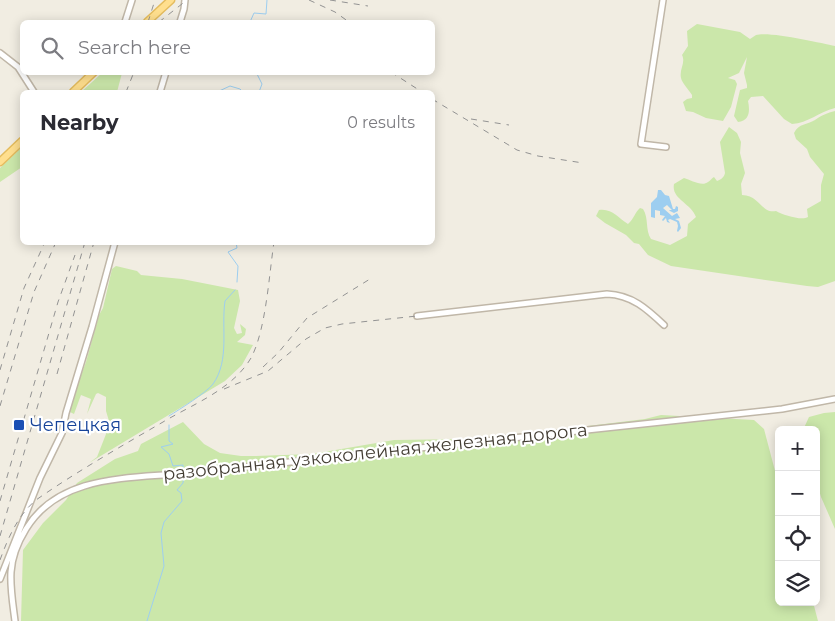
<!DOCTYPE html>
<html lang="en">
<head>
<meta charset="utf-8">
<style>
	body { margin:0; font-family:Montserrat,sans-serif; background:#f2f2f3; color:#2b2b33 }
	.controls { position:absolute; right:15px; bottom:15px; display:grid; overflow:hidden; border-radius:8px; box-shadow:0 2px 12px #0003 }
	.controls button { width:45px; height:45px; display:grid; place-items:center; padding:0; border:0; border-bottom:1px solid #e1e1e2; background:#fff; color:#2b2b33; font:25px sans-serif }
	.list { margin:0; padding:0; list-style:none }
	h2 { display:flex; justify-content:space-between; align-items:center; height:65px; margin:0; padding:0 20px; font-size:21px }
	h2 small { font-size:16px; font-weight:400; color:#7c7c81 }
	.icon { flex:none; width:28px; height:28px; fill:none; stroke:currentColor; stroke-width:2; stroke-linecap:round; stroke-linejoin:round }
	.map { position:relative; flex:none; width:835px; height:621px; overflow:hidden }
	.search { position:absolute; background:#fff; box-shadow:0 2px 12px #0003; left:20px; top:20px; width:415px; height:55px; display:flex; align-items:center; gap:12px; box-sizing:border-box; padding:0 18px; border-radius:8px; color:#7c7c81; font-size:19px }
	.panel { position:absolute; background:#fff; box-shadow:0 2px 12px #0003; left:20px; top:90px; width:415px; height:155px; border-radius:8px }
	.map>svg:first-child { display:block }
</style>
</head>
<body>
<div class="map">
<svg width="835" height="621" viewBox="0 0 835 621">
	<rect width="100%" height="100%" fill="#f1ede2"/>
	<path fill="#cbe7aa" d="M697 24 740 32 750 39C752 38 754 36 756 35 769 31 821 43 835 46V108C819 112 808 123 792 124L784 119 763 96 751 97 748 101C750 110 750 121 738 122L734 116 740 90 747 88V85L744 73 747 57 739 73 728 78 735 80 737 84 731 107 723 121 706 118 693 112 686 111 683 102 687 99 692 98V95C689 90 682 83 681 78 679 69 686 63 682 55L688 46 687 31Z
		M102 73H122L117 92H81Z
		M835 111V281L818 287 807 286 671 266 648 255 639 244 634 243 626 235 605 223 596 216 599 210C612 208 618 218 628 224 634 219 635 212 640 208L643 209C649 218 645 230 651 239L670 245 687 236 688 224 696 217C691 203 671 199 674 184L684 178C691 180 702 187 708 182 710 181 712 178 714 177L717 181C722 179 724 177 725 173L720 142 729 127 737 133 741 142 740 153 745 173 741 184 742 195C761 196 761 214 776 211 783 215 802 221 808 217L807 209 821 201V185L824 174 810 157 807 149 796 139 794 133C799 123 807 125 815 120 822 115 827 113 835 111Z
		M22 147V167L0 182V168Z
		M116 266 137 271 141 275 182 279 238 290 240 301 234 328 237 334 242 333 240 324 246 329 245 335 237 342 253 345 242 365 225 381 89 463 97 457 108 429V426L105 422 109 421 106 411V397L98 393 96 394 87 414 91 399 81 395 74 414 70 412 73 396 86 362 99 315 103 308 112 269Z
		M835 412V529L821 497 816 480V430H803L809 417 824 413Z
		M661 415 754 420 764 429 779 486V602H813L818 621H21L23 550 43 523 66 500 77 483 115 459 138 451 141 444 183 422 204 444 220 453 241 456H256L312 454 394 440 469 439 547 431 645 419Z"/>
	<path fill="#9dcef0" d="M658 190H661L665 195 669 196 673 209H675L676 206 678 207V211L674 213 670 211 669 210H672L667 205 663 208 672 216 677 213 680 218 675 219 679 221 681 228 678 232 677 231 678 226 677 222 670 219 668 220 670 223 667 222 666 218 663 221 662 220 665 216 660 215V211L655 210V218L651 217V203L657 197Z"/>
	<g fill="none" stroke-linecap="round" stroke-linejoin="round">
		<path stroke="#9dcef0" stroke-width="1" d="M250 22 254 13 266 14 267 0
			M256 72 262 84 259 92
			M217 92 230 86 240 89 243 92
			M236 242 237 248 228 252 238 266 237 282
			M169 416C180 409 206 393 213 384 230 360 221 328 225 301L235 290
			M169 425V441L173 444 161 447 169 454 173 466 183 465V470
			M147 621 164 566 161 533 164 522 182 501 181 493 177 490 183 483 184 474"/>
		<g stroke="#c0b7a8" stroke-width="8">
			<path id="minor" d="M663 0 641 144 666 147
				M125 22 132 0
				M180 22 184 9 185 0
				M0 53 18 67 34 92
				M160 92 166 72
				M417 316 607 294C632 295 647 309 664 325
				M0 579 40 478 62 433 66 413 92 327 115 242
				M15 621C13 605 10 588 11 572 12 556 18 542 26 529 60 473 132 479 188 473L782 409 835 399"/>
		</g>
		<g stroke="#e4bc5e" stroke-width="9">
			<path id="major" d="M147 22 171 0
				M73 92 94 72
				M0 162 22 141"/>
		</g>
		<use href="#minor" stroke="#fff" stroke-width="5"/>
		<use href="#major" stroke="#ffdf8e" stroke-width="6"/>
		<path stroke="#939393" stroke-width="1" stroke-dasharray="6 6" stroke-linecap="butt" d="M309 0 335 12 349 22
			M330 0 368 6
			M148 22 155 0
			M159 22 187 0
			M391 72 422 92
			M126 92 134 72
			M432 99 517 150 538 156 583 163
			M471 119 509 125
			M263 367 278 353 307 318 370 279
			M0 370 24 288 45 242
			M57 374 94 242
			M224 389 268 371 306 339 325 328 342 324 417 316
			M0 406 34 292 56 242
			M0 501 58 302 75 255
			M0 536 85 242
			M0 560C8 538 18 515 36 500 76 472 120 447 163 422 193 404 232 390 251 358 266 330 269 275 274 242"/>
	</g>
	<rect fill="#1a4fb4" stroke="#fff" stroke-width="2" x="13" y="419" width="12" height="12" rx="2.5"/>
	<g text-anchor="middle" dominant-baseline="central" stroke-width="4.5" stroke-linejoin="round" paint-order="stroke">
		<g font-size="18" fill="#164399" stroke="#fff" text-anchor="start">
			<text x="30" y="425">Чепецкая</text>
		</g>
		<g font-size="18" fill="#433d33" stroke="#fff">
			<text transform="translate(375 452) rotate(-6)">разобранная узкоколейная железная дорога</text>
		</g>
	</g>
</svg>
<div class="controls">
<button>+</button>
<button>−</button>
<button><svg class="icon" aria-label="locate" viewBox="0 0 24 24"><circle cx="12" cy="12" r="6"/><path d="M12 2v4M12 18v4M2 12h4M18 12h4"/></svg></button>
<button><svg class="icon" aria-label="layers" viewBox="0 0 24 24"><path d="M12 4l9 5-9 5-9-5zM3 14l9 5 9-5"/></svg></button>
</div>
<div class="search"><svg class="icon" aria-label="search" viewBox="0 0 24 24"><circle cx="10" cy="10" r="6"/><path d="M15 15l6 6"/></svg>Search here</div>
<section class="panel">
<h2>Nearby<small>0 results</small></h2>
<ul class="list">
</ul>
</section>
</div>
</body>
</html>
